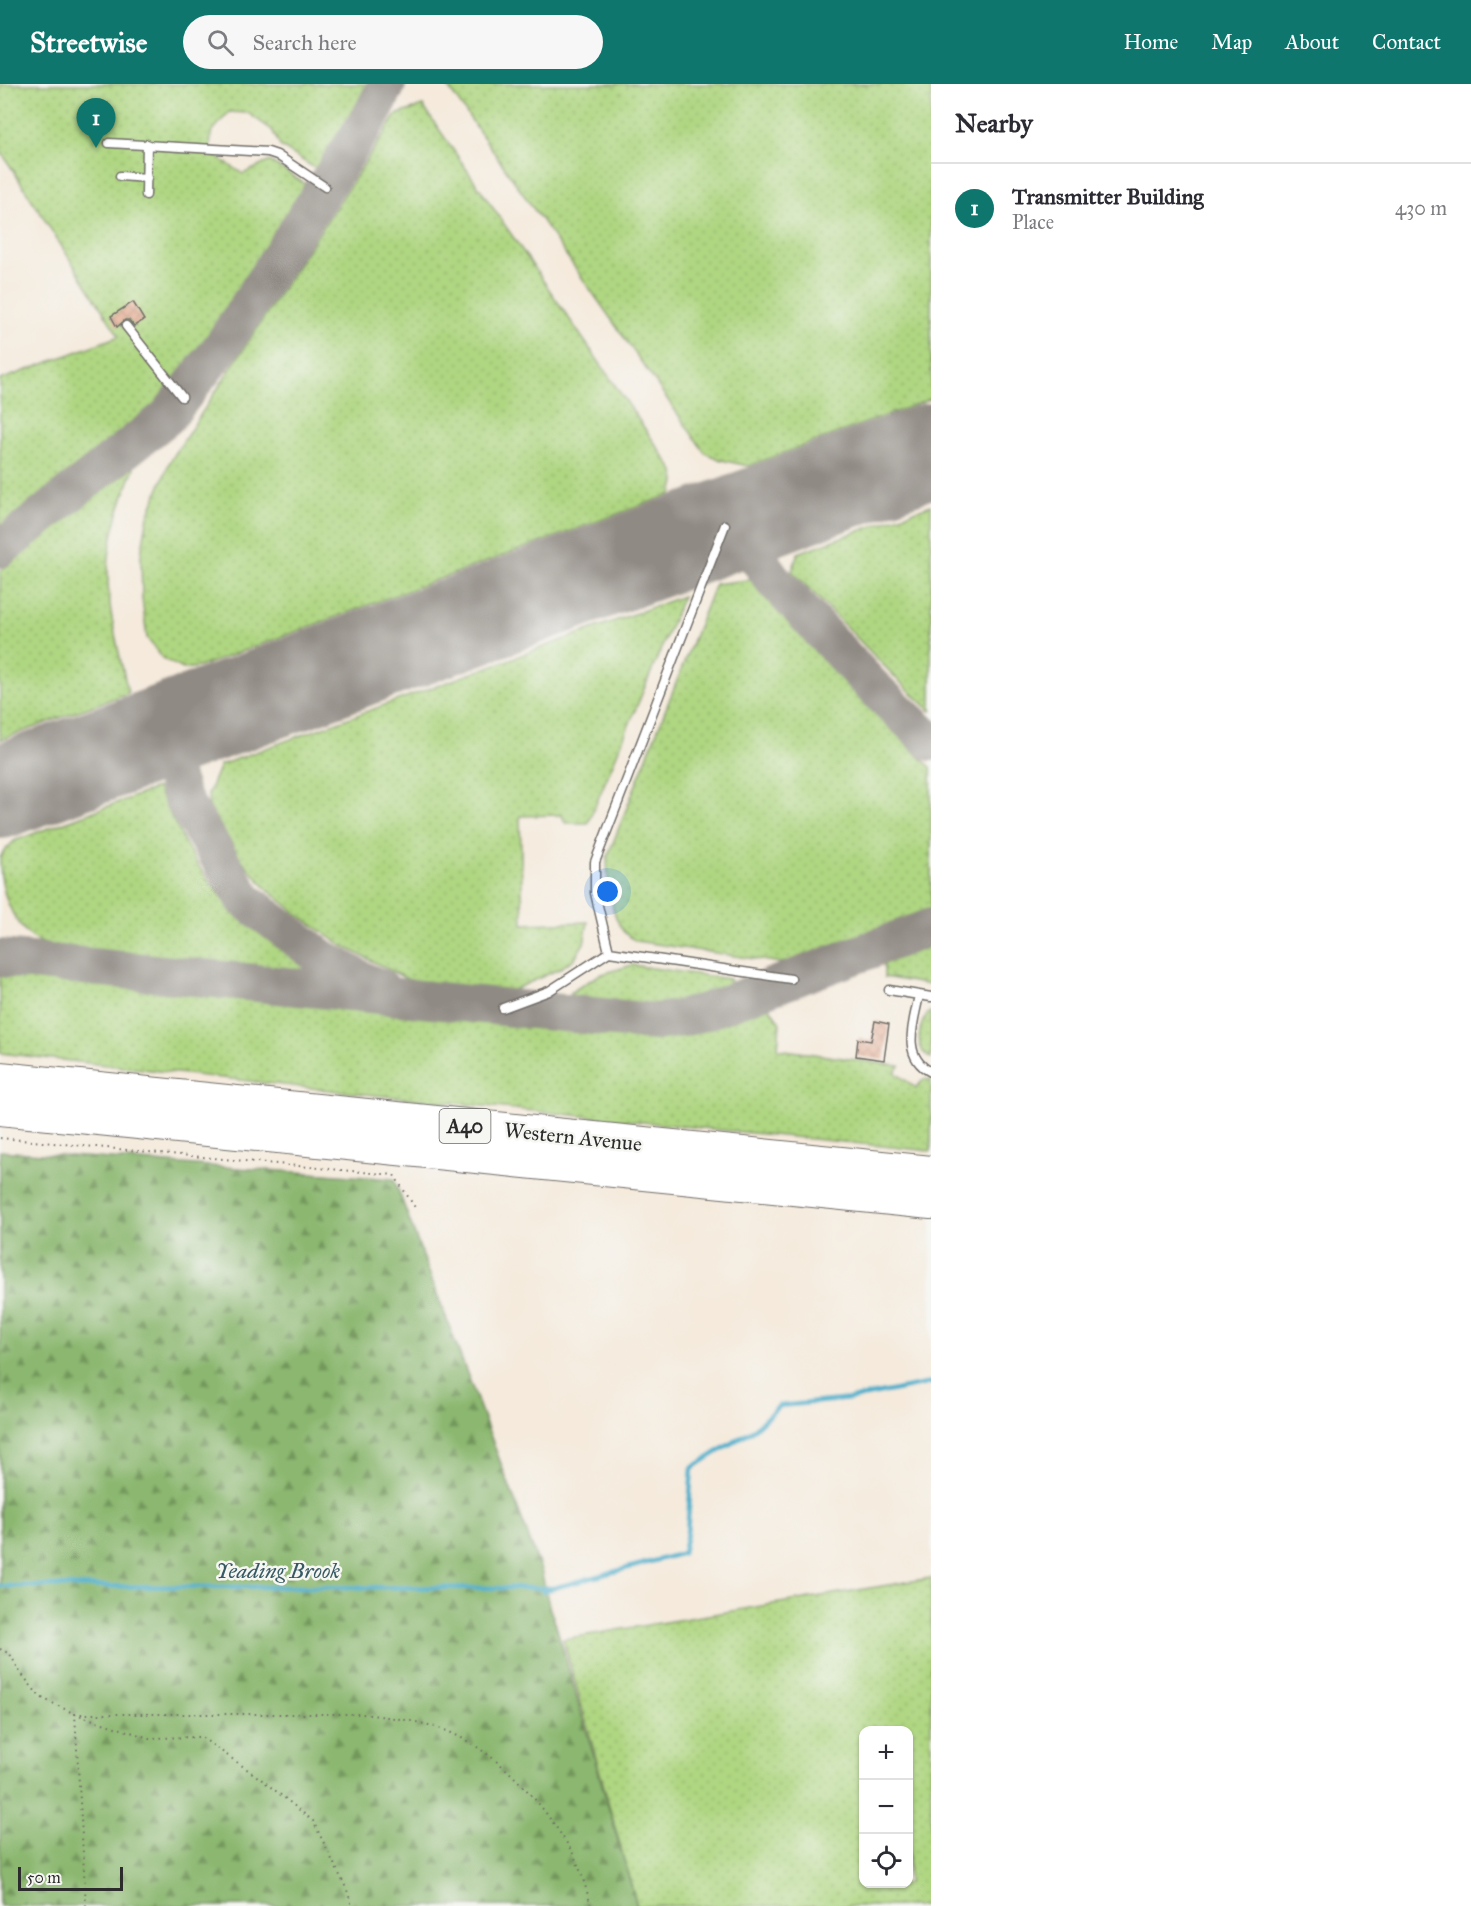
<!DOCTYPE html>
<html lang="en">
<head>
<meta charset="utf-8">
<style>
	body { margin:0; font-family:"IM FELL Great Primer",serif; background:#f7f7f7; color:#2b2b33 }
	.controls { position:absolute; right:18px; bottom:18px; display:grid; overflow:hidden; border-radius:12px; box-shadow:0 2px 4px #0004 }
	.controls button { width:54px; height:54px; display:grid; place-items:center; padding:0; border:0; border-bottom:2px solid #e1e1e2; background:#fff; color:#2b2b33; font:30px sans-serif }
	.scale { position:absolute; left:18px; bottom:15px; width:105px; box-sizing:border-box; padding-left:6px; border:3px solid #2b2b2b; border-top:0; font-size:16px; line-height:21px; white-space:nowrap; color:#2b2b2b; -webkit-text-stroke:4px #f6f6f2; paint-order:stroke }
	.you { position:absolute; left:608px; top:808px; width:21px; height:21px; margin:-15px; border:4px solid #fff; border-radius:50%; background:#1a73e8; box-shadow:0 0 0 9px #1a73e833 }
	.badge { display:grid; place-items:center; width:39px; height:39px; border-radius:50%; background:#0f766e; color:#fff; font-size:20px; font-weight:700 }
	.pin { position:absolute; translate:-50% -50px; filter:drop-shadow(0 2px 3px #0008) }
	.pin::after { content:''; position:absolute; top:32px; width:21px; height:18px; background:inherit; clip-path:polygon(0 0,100% 0,50% 100%) }
	.list { margin:0; padding:0; list-style:none }
	h2 { display:flex; justify-content:space-between; align-items:center; height:78px; margin:0; padding:0 24px; font-size:26px }
	h2 small { font-size:20px; font-weight:400; color:#7c7c81 }
	.list li { display:grid; grid-template-columns:39px 1fr auto; gap:18px; align-items:center; box-sizing:border-box; height:90px; padding:0 24px; border-top:2px solid #e1e1e2 }
	.list b { display:block; font-size:22px; white-space:nowrap }
	.list p { margin:0; font-size:20px; white-space:nowrap; color:#7c7c81 }
	.list em { font-size:20px; font-style:normal; color:#7c7c81 }
	.icon { flex:none; width:33px; height:33px; fill:none; stroke:currentColor; stroke-width:2; stroke-linecap:round; stroke-linejoin:round }
	.map { position:relative; flex:none; width:931px; height:1822px; overflow:hidden }
	header { display:flex; align-items:center; gap:36px; box-sizing:border-box; height:84px; padding:0 30px; background:#0f766e; color:#fff }
	header strong { font-size:28px }
	nav { display:flex; gap:33px; margin-inline-start:auto; font-size:21px }
	.search { width:420px; height:54px; background:#f7f7f7; display:flex; align-items:center; gap:15px; box-sizing:border-box; padding:0 21px; border-radius:33px; color:#7c7c81; font-size:22px }
	main { display:flex }
	aside { flex:1; background:#fff }
	.map>svg:first-child { display:block }
</style>
</head>
<body>
<header>
<strong>Streetwise</strong>
<div class="search"><svg class="icon" aria-label="search" viewBox="0 0 24 24"><circle cx="10" cy="10" r="6"/><path d="M15 15l6 6"/></svg>Search here</div>
<nav><a>Home</a><a>Map</a><a>About</a><a>Contact</a></nav>
</header>
<main>
<div class="map">
<svg width="931" height="1822" viewBox="0 0 931 1822">
	<defs>
		<pattern id="grass-dots" width="8" height="8" patternUnits="userSpaceOnUse" patternTransform="scale(1.5)"><rect width="8" height="8" fill="#afd681"/><path d="M2 2h.1M6 6h.1" fill="none" stroke="#97b870" stroke-width="1.8" stroke-linecap="round"/></pattern>
		<pattern id="forest-firs" width="22" height="20" patternUnits="userSpaceOnUse" patternTransform="scale(1.5)"><rect width="22" height="20" fill="#8bb76f"/><path d="M5 1l3.5 6h-7zM16 11l3.5 6h-7z" fill="#72955b"/></pattern>
		<pattern id="building-cross-hatch" width="8" height="8" patternUnits="userSpaceOnUse" patternTransform="scale(1.5)"><rect width="8" height="8" fill="#e4a386"/><path d="M0 0l8 8M0 8l8-8" fill="none" stroke="#b9856e"/></pattern>
	</defs>
	<rect width="100%" height="100%" fill="#f6f6f2"/>
	<filter id="ink" filterUnits="userSpaceOnUse"><feTurbulence type="fractalNoise" baseFrequency=".0167" numOctaves="2"/><feDisplacementMap in="SourceGraphic" scale="12" xChannelSelector="R" yChannelSelector="G"/><feConvolveMatrix kernelMatrix="1 2 1 2 8 2 1 2 1" color-interpolation-filters="sRGB"/></filter>
	<filter id="wash" filterUnits="userSpaceOnUse"><feTurbulence type="fractalNoise" baseFrequency=".008" numOctaves="4" result="noise"/><feDisplacementMap in="SourceGraphic" scale="24" xChannelSelector="R" yChannelSelector="G"/><feGaussianBlur stdDeviation="1.35" result="paint"/><feColorMatrix in="noise" values="0 0 0 0 0 0 0 0 0 0 0 0 0 0 0 0 0 1.4 0 .05"/><feComposite in="paint" operator="in"/></filter>
	<g filter="url(#wash)">
		<rect width="100%" height="100%" fill="#f5eadc"/>
		<path fill="url(#grass-dots)" stroke="#6d8056" stroke-width="1.5" fill-rule="evenodd" d="M0 0H371L365 17 319 87 280 62 272 46 248 29 229 28 211 49 210 68 243 90 270 77 308 102 179 297 162 317 0 443V296L119 252 0 66Z
			M446 0H931V315L748 382 721 376 705 369Z
			M423 22 674 387 675 398 672 410 199 583 183 585 162 574 147 554 142 515 141 470 148 432 169 379 396 31Z
			M130 384H134C123 413 112 442 109 473 104 518 119 565 128 609L0 656V487Z
			M931 421V627L897 595 792 487 798 469Z
			M755 495 917 671 931 683V827L788 880 636 857C632 854 627 851 624 848 611 833 607 794 607 774L715 500Z
			M683 512 588 739H565L562 731 520 732 523 840 588 838 584 859 574 875 559 885 511 907 409 896 343 862 301 833 266 804 240 774 224 754 209 722 208 710 220 681Z
			M157 704C173 737 192 776 215 805 241 837 284 862 316 886L314 889 68 866C56 863 43 861 33 854 10 837 0 804 0 775 1 768 10 762 14 757Z
			M931 860V901L884 893V877Z
			M632 881 729 895 732 900C717 905 702 912 687 916 649 925 607 918 569 914L571 908 599 891Z
			M0 888 644 952 672 951 702 943 767 919 780 939 778 965 900 982 895 988 916 1004 924 995 931 996V1067L355 1009 0 969Z
			M931 927V974C913 966 918 937 931 927Z
			M931 1494V1822H637L563 1555ZM864 1646H908V1800H864Z"/>
		<path fill="url(#forest-firs)" stroke="#5b714d" stroke-width="1.5" d="M0 1067 394 1095 541 1486 550 1525 556 1541 637 1822H0Z"/>
		<g fill="none" stroke-linecap="round" stroke-linejoin="round">
			<path stroke="#4caecb" stroke-width="4.5" d="M0 1502 555 1504
				M543 1507 683 1469 687 1449 692 1384 754 1345 779 1322 851 1315 931 1299"/>
			<path stroke="#908a84" stroke-width="38" d="M781 420 766 432 760 444 755 455 758 475 774 497 871 601 931 658
				M0 465 167 333 222 262 372 30 387 0
				M206 633 181 652 173 664 171 683 182 714 245 816 322 874 364 897 381 904
				M0 874 655 938 683 934 704 928 931 843"/>
			<path stroke="#908a84" stroke-width="94" d="M0 708 931 366"/>
		</g>
		<g id="blocks">
			<path fill="url(#building-cross-hatch)" d="M133 218 144 236 134 242 129 236H125L117 243 111 232Z
				M875 937 889 940 884 976 856 972 858 955 871 957Z"/>
		</g>
	</g>
	<g filter="url(#ink)">
		<use href="#blocks" fill-opacity="0" stroke="#726e69" stroke-width="1.5"/>
		<g fill="none" stroke-linecap="round" stroke-linejoin="round">
			<g stroke="#726e69" stroke-width="11">
				<path id="lane" d="M109 59 268 68 277 71 325 103
					M120 92 147 94
					M146 111 147 60
					M126 242 182 313
					M609 868 595 809V778L725 441
					M889 906 931 913
					M919 911C914 938 900 972 931 988
					M503 924 549 907 609 868 791 895"/>
			</g>
			<g stroke="#726e69" stroke-width="34">
				<path id="highway" d="M0 994 931 1088
					M0 1025 931 1119"/>
			</g>
			<path stroke="#726e69" stroke-width="2" stroke-dasharray="1.5 4.5" stroke-linecap="butt" d="M0 1054 394 1091 416 1125
				M0 1565 10 1570 20 1588 40 1613 75 1630 149 1654 201 1653 261 1695 313 1737 347 1806 352 1822
				M86 1822 75 1630H362C390 1633 421 1637 447 1647 501 1670 541 1717 571 1766 580 1782 586 1804 591 1822"/>
			<use href="#lane" stroke="#fff" stroke-width="8"/>
			<use href="#highway" stroke="#fff" stroke-width="32"/>
		</g>
	</g>
	<g text-anchor="middle" dominant-baseline="central" stroke-width="5" stroke-linejoin="round" paint-order="stroke">
		<rect fill="#f6f6f2" stroke="#686867" stroke-width="1.5" x="439.5" y="1025" width="51" height="34" rx="4.5"/>
		<g font-size="20" font-weight="bold" fill="#2b2b2b">
			<text x="465" y="1042">A40</text>
		</g>
		<g font-size="21" fill="#2b2b2b" stroke="#f6f6f2">
			<text transform="translate(573 1053) rotate(6)">Western Avenue</text>
		</g>
		<g font-size="22" font-style="italic" fill="#375963" stroke="#f6f6f2">
			<text x="278" y="1486">Yeading Brook</text>
		</g>
	</g>
</svg>
<div class="controls">
<button>+</button>
<button>−</button>
<button><svg class="icon" aria-label="locate" viewBox="0 0 24 24"><circle cx="12" cy="12" r="6"/><path d="M12 2v4M12 18v4M2 12h4M18 12h4"/></svg></button>
</div>
<div class="scale">50 m</div>
<div class="you"></div>
<div class="pin badge" style="left:96px;top:64px">1</div>
</div>
<aside>
<h2>Nearby<small></small></h2>
<ul class="list">
<li><span class="badge">1</span><div><b>Transmitter Building</b><p>Place</p></div><em>430 m</em></li>
</ul>
</aside>
</main>
</body>
</html>
